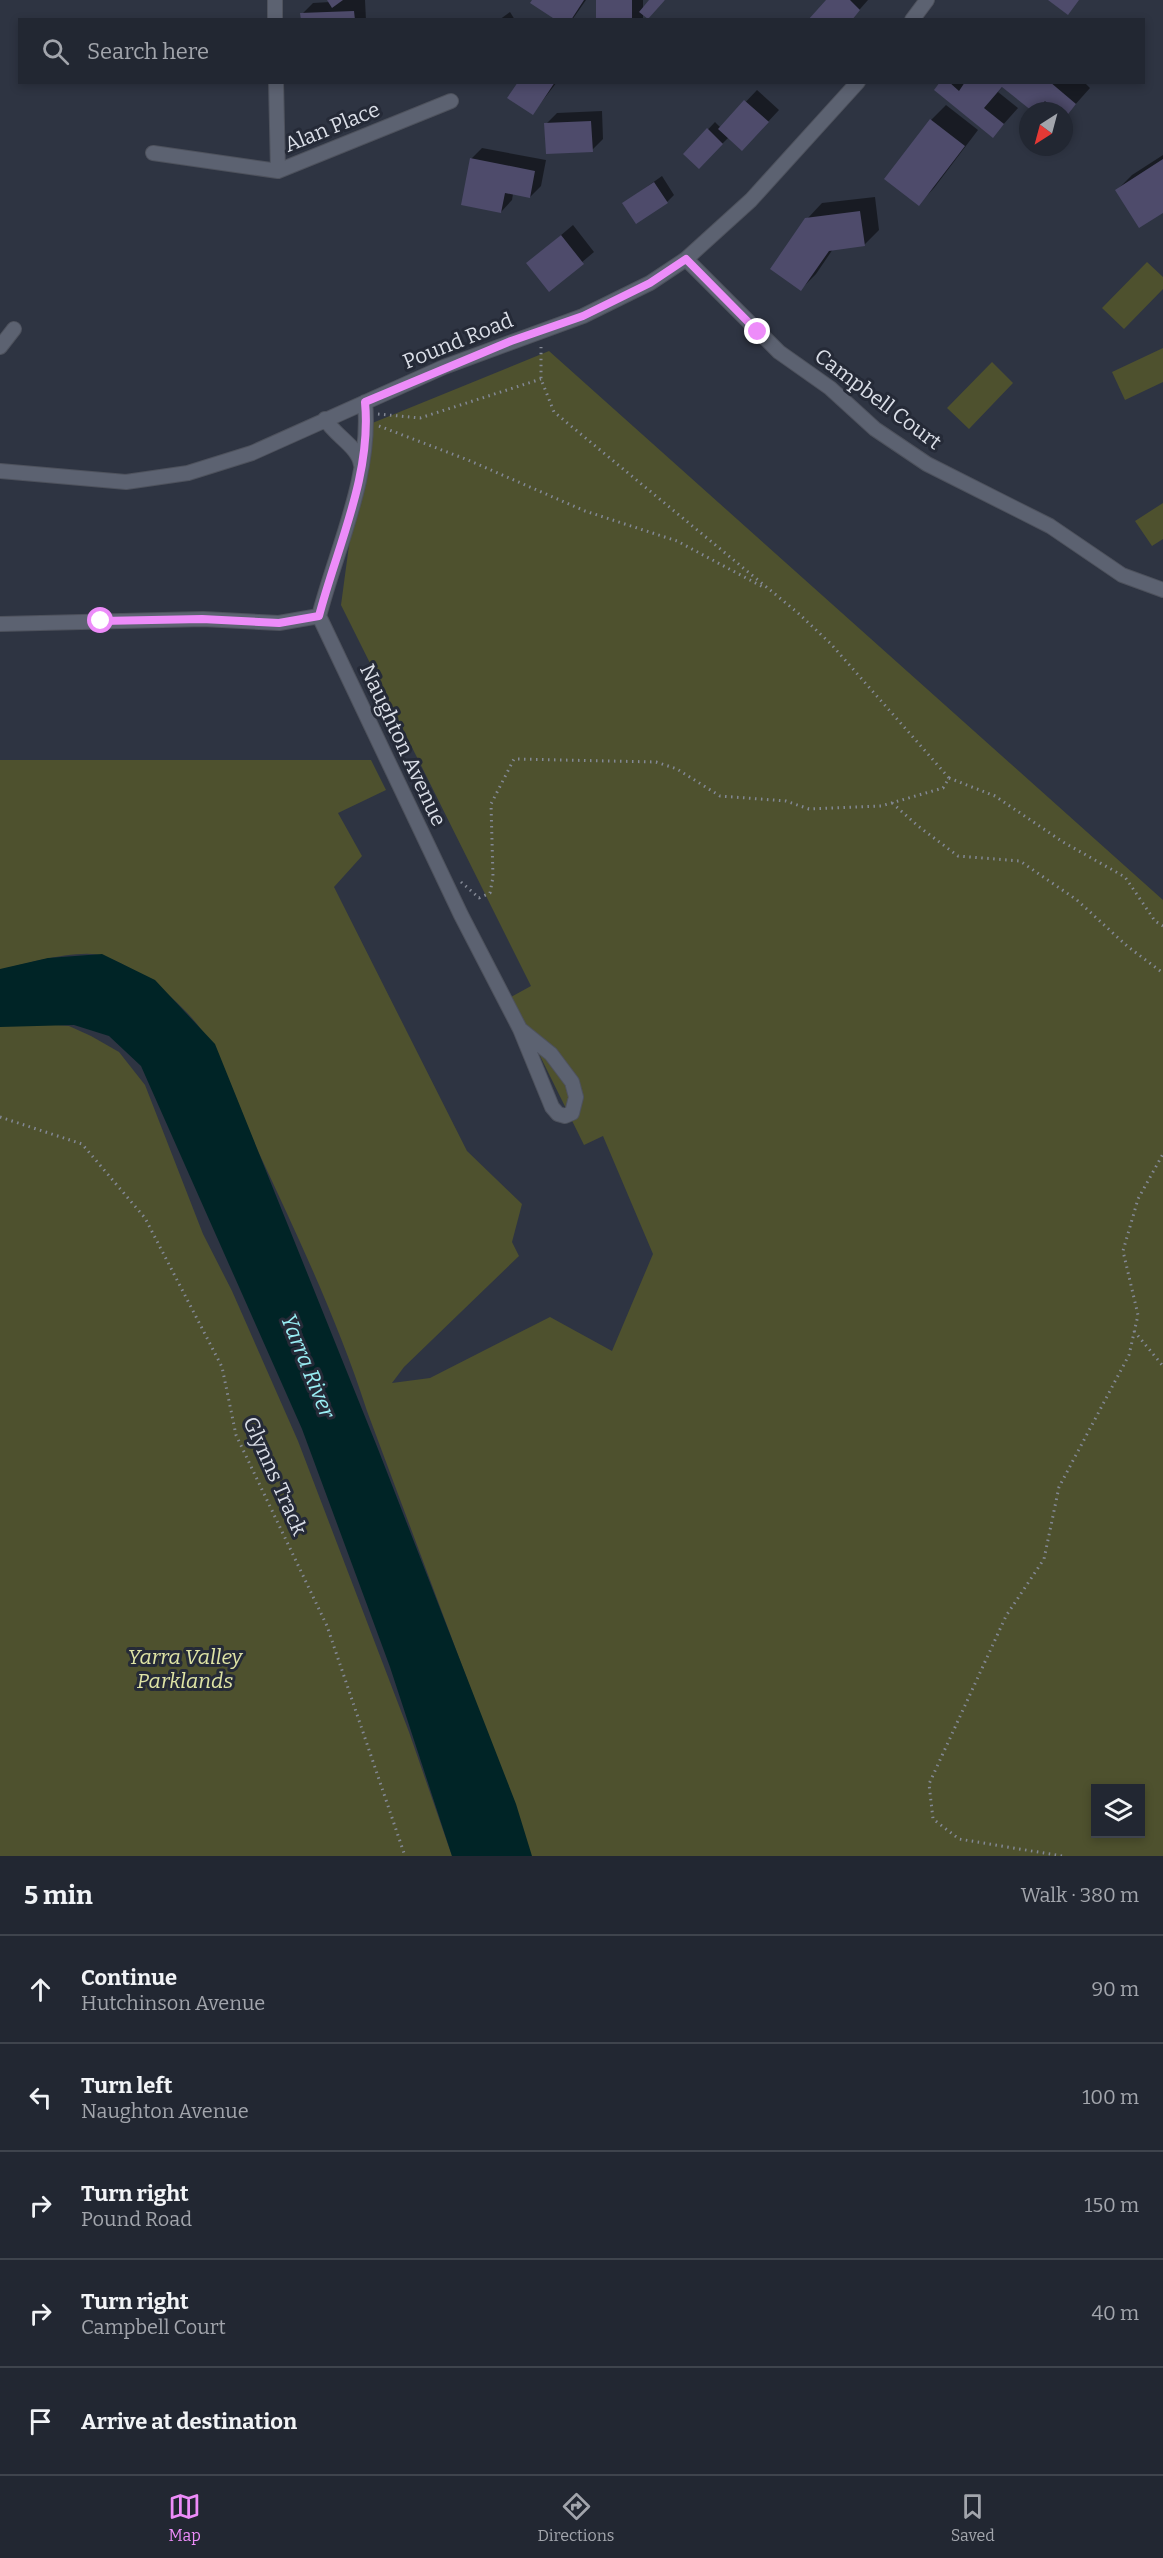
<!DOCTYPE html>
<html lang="en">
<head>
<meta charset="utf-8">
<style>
	body { margin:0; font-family:Bitter,serif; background:#2e333e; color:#f1f3f6 }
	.controls { position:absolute; right:18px; bottom:18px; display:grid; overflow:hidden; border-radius:0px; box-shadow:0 3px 9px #0003 }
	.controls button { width:54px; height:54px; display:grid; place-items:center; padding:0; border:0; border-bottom:2px solid #3f444d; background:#222732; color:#f1f3f6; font:30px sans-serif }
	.compass { position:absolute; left:1019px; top:102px; width:54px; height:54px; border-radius:50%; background:#222732; box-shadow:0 3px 9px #0003; rotate:216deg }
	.stop { position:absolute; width:18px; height:18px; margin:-14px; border:4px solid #ed8cf9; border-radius:50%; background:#fff }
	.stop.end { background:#ed8cf9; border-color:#fff; box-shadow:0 2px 6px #0008 }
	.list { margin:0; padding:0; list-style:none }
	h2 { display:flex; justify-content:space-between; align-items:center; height:78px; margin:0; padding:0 24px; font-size:26px }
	h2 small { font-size:20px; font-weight:400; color:#a2a5ac }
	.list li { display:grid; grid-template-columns:39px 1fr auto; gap:18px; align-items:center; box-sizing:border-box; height:108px; padding:0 24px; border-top:2px solid #3f444d }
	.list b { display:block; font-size:22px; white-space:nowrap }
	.list p { margin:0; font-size:20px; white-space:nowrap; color:#a2a5ac }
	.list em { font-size:20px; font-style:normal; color:#a2a5ac }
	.icon { flex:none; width:33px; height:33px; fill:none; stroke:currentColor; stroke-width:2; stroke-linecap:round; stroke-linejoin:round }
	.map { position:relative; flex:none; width:1163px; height:1856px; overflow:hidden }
	.search { position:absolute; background:#222732; box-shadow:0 3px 9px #0003; left:18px; right:18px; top:18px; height:66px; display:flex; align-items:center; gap:15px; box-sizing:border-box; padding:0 21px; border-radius:0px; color:#a2a5ac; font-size:22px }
	.sheet { height:618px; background:#222732 }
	nav { display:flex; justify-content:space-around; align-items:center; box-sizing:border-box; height:84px; border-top:2px solid #3f444d; background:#222732; font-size:16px; color:#a2a5ac }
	nav a { display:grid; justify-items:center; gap:3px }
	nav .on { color:#ed8cf9 }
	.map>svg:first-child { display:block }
</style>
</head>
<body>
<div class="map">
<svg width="1163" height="1856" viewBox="0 0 1163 1856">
	<rect width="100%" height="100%" fill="#2e3442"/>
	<path fill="#4e512e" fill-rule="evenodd" d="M1147 262 1163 277V289L1124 329 1102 308Z
		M1163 348V382L1125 400 1112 372Z
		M549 351 1163 900V1856H528L505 1781 367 1411C338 1321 298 1237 258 1151 239 1109 223 1052 191 1017 169 992 135 967 103 956 81 948 24 964 0 970V760H371L386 790 338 813 362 856 334 887 467 1151 522 1204 512 1242 519 1256 404 1367 392 1383 430 1378 550 1317 612 1351 653 1254 603 1136 584 1145 511 997 531 986 341 605 365 426ZM1096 1788H1140V1834H1096Z
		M992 362 1013 383 969 429 947 408Z
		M1163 503V539L1152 546 1135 521Z
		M14 1022 69 1026 91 1036 119 1052 145 1085 203 1234 232 1291 298 1441 409 1732 452 1856H0V1027Z"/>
	<path fill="#002426" d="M102 954 155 980 215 1044 378 1449 516 1804 532 1856H452L390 1667 302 1429 141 1066 109 1036 74 1025 0 1027V969L48 958Z"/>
	<path fill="#0007" d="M328 0H365L366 20H302V14L313 3 330 2Z
		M534 0H586L572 20H559Z
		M598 0H643V9L651 0H665L643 13V20H598Z
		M828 0H868L853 17 855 20H810Z
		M510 12 515 20H499Z
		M519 82H557L533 113Z
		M942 82H1084L1090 88 1065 116 1064 111H1059L1046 101 1034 111 1003 86 998 92 1018 108 993 136Z
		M757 90 779 110 753 138 729 137 699 167 685 154 715 122 721 128Z
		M946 105 978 130 934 188 919 204 931 120Z
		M602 111 603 139 592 150 546 124 557 113Z
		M482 148 546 160 541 186 530 197 513 194 512 200 501 212 471 159Z
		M1163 155V211L1117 190 1132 175Z
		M662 176 674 195 667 202 624 203Z
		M875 197 879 230 864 245 833 249 816 274 801 289 807 219 822 203Z
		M573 225 594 252 550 289 528 263Z"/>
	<path fill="#4e4b6b" d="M327 0H343L332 8Z
		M532 0H584L571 20H556L530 3Z
		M596 0H632V20H596Z
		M649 0H665L648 19 639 12Z
		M826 0H850L860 10 852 20H808Z
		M1048 0H1079L1068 15Z
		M354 11 355 20H301L300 13Z
		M518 82H555L533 115 507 98Z
		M940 82H949L959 91 965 82H1050L1076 104 1065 118 1064 111H1057L1045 101 1037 111H1032L1002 87 984 108 1004 124 993 138 934 90Z
		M744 100 769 122 742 151 718 129Z
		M930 119 965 146 919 206 884 179Z
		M591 121 593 152 546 154 544 123Z
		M707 128 723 144 699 169 683 154Z
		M470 158 535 171 530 198 505 193 501 213 461 205Z
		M1163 159V213L1139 228 1115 190Z
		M654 182 668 203 636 224 622 203Z
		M860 211 865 246 829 251 801 291 770 269 805 218Z
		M561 235 584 264 549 292 526 263Z"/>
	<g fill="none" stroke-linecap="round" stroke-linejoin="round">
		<g stroke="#4e525d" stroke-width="16">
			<path id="minor" d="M275 0V20
				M912 20 927 0
				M276 82 278 171
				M153 153 278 171 451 101
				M686 259 779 352 830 388 875 429 927 464 1050 526 1122 575 1163 590
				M0 347 14 329
				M365 402C372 475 337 547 319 616L461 915 520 1029 551 1054 572 1082 576 1097 572 1113 565 1116 558 1114 552 1107 520 1029
				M325 419C335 436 359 447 361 465
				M0 471 126 482 188 473 252 453 444 367 583 316 650 283 686 259 751 200 858 82
				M0 624 203 619 279 623 319 616"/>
		</g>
		<path stroke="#838894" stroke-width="3" stroke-dasharray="1.5 4.5" stroke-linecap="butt" d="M378 414 420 418 541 379
			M379 426 468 460 585 511 677 541 763 587
			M949 778 995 796 1063 842 1125 877 1155 921 1163 926
			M892 803 918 826 958 856 1020 861 1077 900 1127 946 1163 973
			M461 882 479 898 490 893 493 877 491 804 514 759 656 762 677 769 720 796 786 801 809 809 881 806 943 788 949 778 831 644 798 613 554 412 541 379V347
			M0 1117 82 1144 145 1218 222 1367 236 1435 327 1626 405 1856
			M1134 1331 1163 1366
			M1062 1856 959 1839 933 1819 929 1784 1006 1616 1044 1559 1059 1487 1129 1355 1138 1315 1123 1251 1138 1199 1163 1154"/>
		<use href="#minor" stroke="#5c6271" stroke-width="14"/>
	</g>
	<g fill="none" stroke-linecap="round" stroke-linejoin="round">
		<path stroke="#ed8cf9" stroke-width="8" d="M101 621 202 619 279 623 319 616C337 547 372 475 365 402L511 341 583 316 650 283 686 259 758 332"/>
	</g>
	<g text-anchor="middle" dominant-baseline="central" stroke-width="6" stroke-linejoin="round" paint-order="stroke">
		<g font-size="21" fill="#dadee7" stroke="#252a37">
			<text transform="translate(332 127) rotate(-22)">Alan Place</text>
			<text transform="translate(458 341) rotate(-22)">Pound Road</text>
			<text transform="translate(878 399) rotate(37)">Campbell Court</text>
			<text transform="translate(403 745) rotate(65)">Naughton Avenue</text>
			<text transform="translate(275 1476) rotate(66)">Glynns Track</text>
		</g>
		<g font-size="21" font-style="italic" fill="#dfe4a5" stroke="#252a37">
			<text x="185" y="1657">Yarra Valley<tspan x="185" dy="24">Parklands</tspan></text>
		</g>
		<g font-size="22" font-style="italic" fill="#9aeff5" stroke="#252a37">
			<text transform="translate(308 1366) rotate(68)">Yarra River</text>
		</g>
	</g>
</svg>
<div class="controls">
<button><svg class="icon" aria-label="layers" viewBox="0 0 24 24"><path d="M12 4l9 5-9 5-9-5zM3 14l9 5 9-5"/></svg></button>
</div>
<svg class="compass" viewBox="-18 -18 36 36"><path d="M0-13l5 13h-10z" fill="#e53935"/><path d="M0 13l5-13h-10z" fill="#a2a5ac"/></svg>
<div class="stop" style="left:101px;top:621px"></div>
<div class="stop end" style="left:758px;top:332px"></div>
<div class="search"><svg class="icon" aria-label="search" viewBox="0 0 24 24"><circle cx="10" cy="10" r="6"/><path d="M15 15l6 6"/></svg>Search here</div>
</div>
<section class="sheet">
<h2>5 min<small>Walk · 380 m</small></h2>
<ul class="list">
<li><svg class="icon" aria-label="ahead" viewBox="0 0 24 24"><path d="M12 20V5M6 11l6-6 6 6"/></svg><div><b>Continue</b><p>Hutchinson Avenue</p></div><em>90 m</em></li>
<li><svg class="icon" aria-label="left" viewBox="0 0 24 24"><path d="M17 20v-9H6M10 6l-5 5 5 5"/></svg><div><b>Turn left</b><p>Naughton Avenue</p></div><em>100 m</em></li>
<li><svg class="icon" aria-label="right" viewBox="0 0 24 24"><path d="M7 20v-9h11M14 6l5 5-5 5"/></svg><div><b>Turn right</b><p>Pound Road</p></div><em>150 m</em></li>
<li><svg class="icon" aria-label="right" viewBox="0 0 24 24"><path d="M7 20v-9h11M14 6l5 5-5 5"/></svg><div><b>Turn right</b><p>Campbell Court</p></div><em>40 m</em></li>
<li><svg class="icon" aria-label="arrive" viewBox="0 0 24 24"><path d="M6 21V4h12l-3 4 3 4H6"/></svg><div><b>Arrive at destination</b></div></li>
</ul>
</section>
<nav>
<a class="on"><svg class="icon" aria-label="map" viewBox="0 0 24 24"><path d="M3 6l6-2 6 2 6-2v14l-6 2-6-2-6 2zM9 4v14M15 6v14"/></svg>Map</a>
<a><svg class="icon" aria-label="directions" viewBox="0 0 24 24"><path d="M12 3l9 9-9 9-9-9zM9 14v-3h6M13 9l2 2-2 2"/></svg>Directions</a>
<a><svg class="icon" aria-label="saved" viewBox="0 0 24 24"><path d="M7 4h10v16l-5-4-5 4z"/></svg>Saved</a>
</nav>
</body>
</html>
